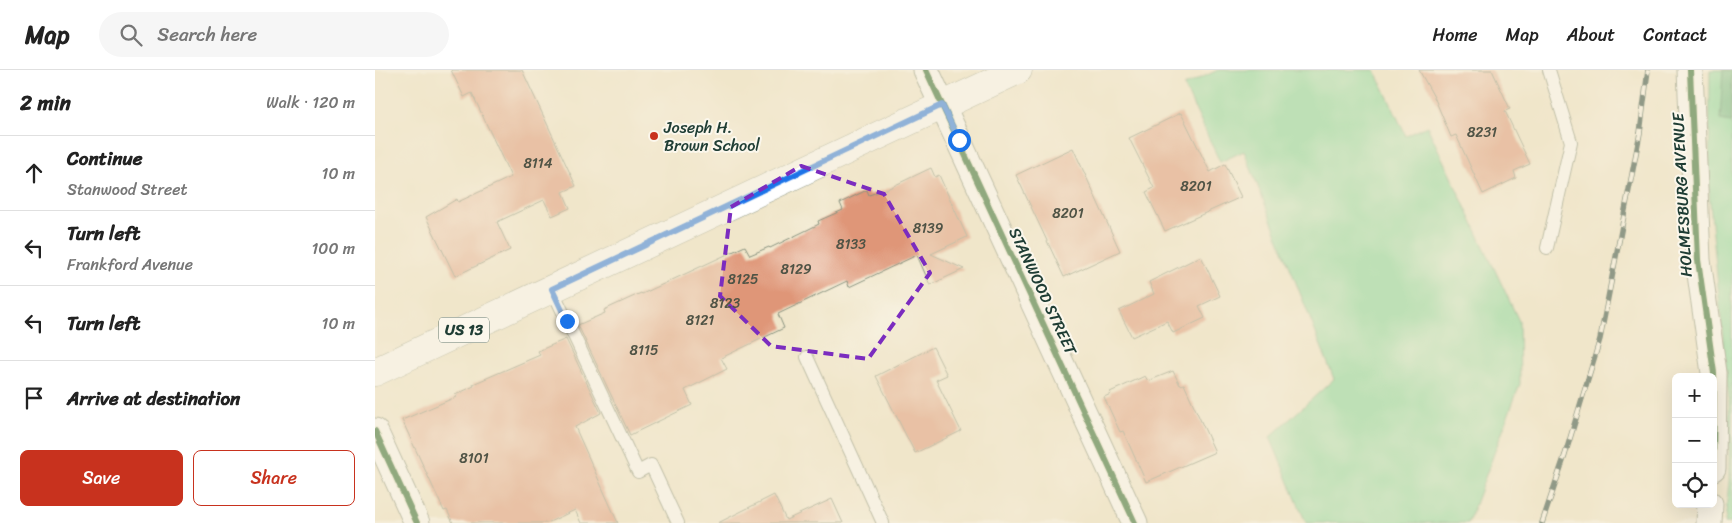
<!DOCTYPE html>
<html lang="en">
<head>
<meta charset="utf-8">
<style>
	body { margin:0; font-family:Sriracha,sans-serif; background:#f6f6f6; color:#222 }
	.controls { position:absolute; right:15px; bottom:15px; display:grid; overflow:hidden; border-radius:8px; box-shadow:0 5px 20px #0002 }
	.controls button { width:45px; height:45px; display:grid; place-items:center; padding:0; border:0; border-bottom:1px solid #e0e0e0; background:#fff; color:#222; font:25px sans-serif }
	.stop { position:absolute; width:15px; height:15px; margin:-11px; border:4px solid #1a73e8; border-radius:50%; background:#fff }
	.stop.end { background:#1a73e8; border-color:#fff; box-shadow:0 1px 5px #0008 }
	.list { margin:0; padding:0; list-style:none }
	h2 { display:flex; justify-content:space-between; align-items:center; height:65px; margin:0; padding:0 20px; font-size:21px }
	h2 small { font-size:16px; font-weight:400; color:#767676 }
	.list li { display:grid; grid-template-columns:32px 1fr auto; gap:15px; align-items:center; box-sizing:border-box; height:75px; padding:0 20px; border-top:1px solid #e0e0e0 }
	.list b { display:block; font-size:19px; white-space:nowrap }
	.list p { margin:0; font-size:16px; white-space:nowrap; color:#767676 }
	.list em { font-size:16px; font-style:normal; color:#767676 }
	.actions { display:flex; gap:10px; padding:15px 20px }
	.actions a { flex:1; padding:11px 0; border:1px solid #c8321e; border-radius:8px; text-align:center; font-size:18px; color:#c8321e }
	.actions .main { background:#c8321e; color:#fff }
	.icon { flex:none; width:28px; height:28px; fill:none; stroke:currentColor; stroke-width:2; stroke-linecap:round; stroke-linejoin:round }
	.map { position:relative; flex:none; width:1357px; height:453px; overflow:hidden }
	header { display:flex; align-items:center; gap:30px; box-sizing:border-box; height:70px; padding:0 25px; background:#fff; border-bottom:1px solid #e0e0e0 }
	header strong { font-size:24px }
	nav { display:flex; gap:28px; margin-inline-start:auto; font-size:18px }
	.search { width:350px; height:45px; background:#f6f6f6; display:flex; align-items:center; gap:12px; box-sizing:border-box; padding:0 18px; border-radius:28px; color:#767676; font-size:19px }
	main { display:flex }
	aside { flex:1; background:#fff }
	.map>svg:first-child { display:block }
</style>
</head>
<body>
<header>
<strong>Map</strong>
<div class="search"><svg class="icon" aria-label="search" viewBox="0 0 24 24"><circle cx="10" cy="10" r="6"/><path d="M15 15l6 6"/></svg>Search here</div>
<nav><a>Home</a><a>Map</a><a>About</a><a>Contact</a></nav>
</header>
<main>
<aside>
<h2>2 min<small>Walk · 120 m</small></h2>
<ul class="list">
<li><svg class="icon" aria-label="ahead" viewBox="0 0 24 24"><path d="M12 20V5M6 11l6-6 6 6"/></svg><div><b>Continue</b><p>Stanwood Street</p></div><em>10 m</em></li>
<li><svg class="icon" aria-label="left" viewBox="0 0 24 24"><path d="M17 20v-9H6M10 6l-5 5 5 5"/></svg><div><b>Turn left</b><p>Frankford Avenue</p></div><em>100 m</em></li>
<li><svg class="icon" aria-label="left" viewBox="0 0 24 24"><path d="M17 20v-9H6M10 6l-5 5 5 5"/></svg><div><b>Turn left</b></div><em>10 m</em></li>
<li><svg class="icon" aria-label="arrive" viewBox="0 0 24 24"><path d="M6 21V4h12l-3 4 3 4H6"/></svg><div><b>Arrive at destination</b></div></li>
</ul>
<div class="actions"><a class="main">Save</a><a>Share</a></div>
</aside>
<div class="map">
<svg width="1357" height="453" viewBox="0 0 1357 453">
	<rect width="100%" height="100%" fill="#fbf7ec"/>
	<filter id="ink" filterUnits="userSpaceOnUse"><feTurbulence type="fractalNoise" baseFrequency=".02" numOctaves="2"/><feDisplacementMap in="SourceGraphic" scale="10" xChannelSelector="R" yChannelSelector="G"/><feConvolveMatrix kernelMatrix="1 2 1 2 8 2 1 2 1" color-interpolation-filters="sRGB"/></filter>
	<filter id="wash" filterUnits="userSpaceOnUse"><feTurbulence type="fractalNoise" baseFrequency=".0096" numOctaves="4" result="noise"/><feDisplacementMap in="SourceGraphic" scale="20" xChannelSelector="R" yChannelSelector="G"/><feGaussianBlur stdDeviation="1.12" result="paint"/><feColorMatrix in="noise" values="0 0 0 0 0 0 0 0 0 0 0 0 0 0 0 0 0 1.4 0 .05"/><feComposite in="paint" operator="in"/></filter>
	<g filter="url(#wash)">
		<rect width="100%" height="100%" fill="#f0e6ca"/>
		<path fill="#82da9e" stroke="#508c69" d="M843 0H1000L1031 66 1052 56 1144 251 1145 314 1093 453H931L895 367 959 309 869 81 845 92 809 16Z
			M1335 0H1357V453H1350L1354 410V332L1334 122Z"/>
		<path fill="#69ba85" stroke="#447c5c" d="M1348 0H1357V52L1345 50Z"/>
		<g id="blocks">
			<path fill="#df9678" d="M76 0H147L201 116 188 122 195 138 177 146 169 130 122 152 135 180 80 206 51 147 82 129 83 132 136 107 97 23 89 27Z
				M1044 0H1117L1135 39 1130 41 1155 94 1139 101 1141 108 1108 124 1081 65 1076 67 1060 29Z
				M806 43 835 102 850 94 866 127 790 161 771 122 779 118 754 68Z
				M698 78 745 181 689 207 641 105Z
				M556 98 560 107 564 105 592 167 556 184 589 199 555 215 542 185 474 217 472 211 403 244 409 258 346 288 352 299 310 320 317 335 255 365 203 255 230 243 229 240 266 223 267 224 370 176 375 185 394 177 395 178 432 160 444 154 443 151 468 140 465 133 492 120 494 125 514 118Z
				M826 186 845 226 824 236 830 248 798 263 792 251 757 267 744 241 779 224 774 212Z
				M191 269 226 343 200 357 243 453H206L200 440 172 453H78L72 440 69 441 27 350 81 327 80 325 99 316 98 314 165 285 163 281Z
				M558 277 572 305 561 310 586 361 540 383 501 306Z
				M798 301 805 315 809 314 840 382 771 412 748 361 745 362 729 327 736 324 735 322 770 306 773 311Z
				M399 425 411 450 457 429 468 453H343Z"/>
		</g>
	</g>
	<g filter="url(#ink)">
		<use href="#blocks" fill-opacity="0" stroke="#88927f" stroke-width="1"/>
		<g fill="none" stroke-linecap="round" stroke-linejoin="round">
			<g stroke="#88927f" stroke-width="14">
				<path id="service" d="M1172 178 1196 72 1174 0
					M177 219 263 402 276 395 303 453
					M432 287 508 453"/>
			</g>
			<g stroke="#88927f" stroke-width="27">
				<path id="minor" d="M551 0 760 453
					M1315 0 1323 190 1339 303 1338 398
					M0 361 42 453
					M1334 453 1335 434"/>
			</g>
			<g stroke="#88927f" stroke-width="29">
				<path id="primary" d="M0 302 643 0"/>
			</g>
			<use href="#service" stroke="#fff" stroke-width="12"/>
			<use href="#minor" stroke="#fff" stroke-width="25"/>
			<use href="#primary" stroke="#fff" stroke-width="28"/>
			<g stroke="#1f3d34" stroke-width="5.5">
				<path id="rail" d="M1167 453 1190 385 1225 269 1265 63 1273 0"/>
			</g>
			<use href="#rail" stroke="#fbf7ec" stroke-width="4" stroke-dasharray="11" stroke-linecap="butt"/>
			<g stroke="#fbf7ec" stroke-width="9">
				<path id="cycleway" d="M551 0 760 453
					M1315 0 1323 190 1339 303 1338 398
					M0 361 42 453"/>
			</g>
			<use href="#cycleway" stroke="#1b5e20" stroke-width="6"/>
		</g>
	</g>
	<g fill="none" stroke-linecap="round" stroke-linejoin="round" filter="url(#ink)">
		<path stroke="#1a73e8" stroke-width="6" d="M192 251 177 219 567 35 584 70"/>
	</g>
	<path d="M0 0H1357V453H0ZM426 96 509 124 555 203 493 289 396 276 345 226 356 137Z" fill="#f0e6ca" fill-opacity=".55" fill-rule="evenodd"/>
	<path fill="none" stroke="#7b2cbf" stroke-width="4" stroke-dasharray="10 6" stroke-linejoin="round" d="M426 96 509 124 555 203 493 289 396 276 345 226 356 137Z"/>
	<circle fill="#c8321e" stroke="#fbf7ec" stroke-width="2" cx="279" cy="66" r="5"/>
	<g text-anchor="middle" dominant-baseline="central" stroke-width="4" stroke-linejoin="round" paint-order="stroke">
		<g font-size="14" fill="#4f5345">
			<text x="1107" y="62">8231</text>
			<text x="163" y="93">8114</text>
			<text x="821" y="116">8201</text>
			<text x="693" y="143">8201</text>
			<text x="553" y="158">8139</text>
			<text x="476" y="174">8133</text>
			<text x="421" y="199">8129</text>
			<text x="368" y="209">8125</text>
			<text x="350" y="233">8123</text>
			<text x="325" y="250">8121</text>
			<text x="269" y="280">8115</text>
			<text x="99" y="388">8101</text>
		</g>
		<rect fill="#fbf7ec" stroke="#61756b" stroke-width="1" x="64" y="247.5" width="50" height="25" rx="4"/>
		<g font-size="15" font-weight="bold" fill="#1f3d34">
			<text x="89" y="260">US 13</text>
		</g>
		<g font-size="16" fill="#1f3d34" stroke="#fbf7ec" text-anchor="start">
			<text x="289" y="57">Joseph H.<tspan x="289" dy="18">Brown School</tspan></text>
		</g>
		<g font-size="16" fill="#1f3d34" stroke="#fbf7ec">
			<text transform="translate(1307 125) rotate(-93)">HOLMESBURG AVENUE</text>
			<text transform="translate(668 221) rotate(65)">STANWOOD STREET</text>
		</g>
	</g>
</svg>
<div class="controls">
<button>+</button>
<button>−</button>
<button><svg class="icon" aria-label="locate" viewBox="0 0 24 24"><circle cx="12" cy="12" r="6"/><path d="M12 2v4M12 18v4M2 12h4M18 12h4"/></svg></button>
</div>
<div class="stop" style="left:584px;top:70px"></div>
<div class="stop end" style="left:192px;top:251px"></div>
</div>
</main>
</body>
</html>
